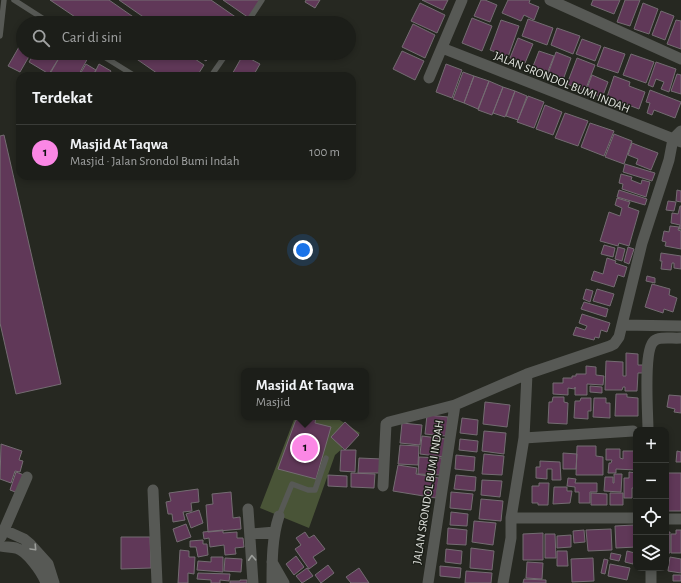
<!DOCTYPE html>
<html lang="id">
<head>
<meta charset="utf-8">
<style>
	body { margin:0; font-family:"Alegreya Sans",sans-serif; background:#292b26; color:#f1f3f6 }
	.controls { position:absolute; right:12px; bottom:12px; display:grid; overflow:hidden; border-radius:8px; box-shadow:0 2px 6px #0003 }
	.controls button { width:36px; height:36px; display:grid; place-items:center; padding:0; border:0; border-bottom:1px solid #3a3c38; background:#1c1e19; color:#f1f3f6; font:20px sans-serif }
	.you { position:absolute; left:303px; top:250px; width:14px; height:14px; margin:-10px; border:3px solid #fff; border-radius:50%; background:#1a73e8; box-shadow:0 0 0 6px #1a73e833 }
	.badge { display:grid; place-items:center; width:26px; height:26px; border-radius:50%; background:#fb87e5; color:#111; font-size:13px; font-weight:700 }
	.pin { position:absolute; translate:-50% -50%; border:2px solid #fff; box-shadow:0 1px 4px #0006 }
	.popup { position:absolute; left:241px; top:368px; width:128px; height:52px; box-sizing:border-box; display:grid; place-content:center; border-radius:8px; background:#1c1e19; filter:drop-shadow(0 1px 3px #0005); font-size:13px; white-space:nowrap; color:#a0a2a2 }
	.popup b { font-size:15px; color:#f1f3f6 }
	.popup::after { content:''; position:absolute; left:50%; top:100%; margin-left:-8px; border:8px solid transparent; border-top-color:#1c1e19 }
	.list { margin:0; padding:0; list-style:none }
	h2 { display:flex; justify-content:space-between; align-items:center; height:52px; margin:0; padding:0 16px; font-size:17px }
	h2 small { font-size:13px; font-weight:400; color:#a0a2a2 }
	.list li { display:grid; grid-template-columns:26px 1fr auto; gap:12px; align-items:center; box-sizing:border-box; height:56px; padding:0 16px; border-top:1px solid #3a3c38 }
	.list b { display:block; font-size:15px; white-space:nowrap }
	.list p { margin:0; font-size:13px; white-space:nowrap; color:#a0a2a2 }
	.list em { font-size:13px; font-style:normal; color:#a0a2a2 }
	.icon { flex:none; width:22px; height:22px; fill:none; stroke:currentColor; stroke-width:2; stroke-linecap:round; stroke-linejoin:round }
	.map { position:relative; flex:none; width:681px; height:583px; overflow:hidden }
	.search { position:absolute; background:#1c1e19; box-shadow:0 2px 6px #0003; left:16px; top:16px; width:340px; height:44px; display:flex; align-items:center; gap:10px; box-sizing:border-box; padding:0 14px; border-radius:22px; color:#a0a2a2; font-size:15px }
	.panel { position:absolute; background:#1c1e19; box-shadow:0 2px 6px #0003; left:16px; top:72px; width:340px; height:108px; border-radius:12px }
	.map>svg:first-child { display:block }
</style>
</head>
<body>
<div class="map">
<svg width="681" height="583" viewBox="0 0 681 583">
	<rect width="100%" height="100%" fill="#262821"/>
	<path fill="#495437" d="M295 417H335L360 433 335 455 309 528 260 508Z"/>
	<path fill="#603858" stroke="#746c72" d="M50 0H109L142 23H84Z
		M119 0H211L237 18 234 23H152Z
		M223 0H262L249 18Z
		M306 0H320L315 8 305 2Z
		M422 0H448L443 10Z
		M481 0H485L497 5 490 22 474 16Z
		M508 0H530L529 3 539 7 534 20 524 15 521 21 502 13Z
		M593 0H620L614 14 591 5Z
		M625 0H640L630 26 617 22Z
		M420 3 445 15 437 33 411 21Z
		M643 3 658 9 649 34 634 29Z
		M661 11 674 16 665 40 652 35Z
		M472 18 492 26 482 51 462 43Z
		M528 19 553 28 547 45 522 36Z
		M501 20 519 26 508 57 490 50Z
		M676 20 681 21V49L667 44Z
		M413 24 435 35 425 58 402 47Z
		M557 28 580 36 573 54 551 45Z
		M518 38 533 44 525 63 510 58Z
		M582 39 601 46 595 61 576 54Z
		M23 40V53H31L20 72 8 66Z
		M604 47 625 54 618 73 597 66Z
		M402 51 424 61 415 80 393 69Z
		M539 51 554 56 547 74 532 69Z
		M556 52 571 58 563 80 548 74Z
		M34 53H62L49 74 29 62Z
		M62 53H83L89 56 78 76H57L51 72Z
		M128 53H186L204 65 197 76H161Z
		M194 53H212L206 61Z
		M631 54 654 62 646 83 623 75Z
		M243 55 260 64 253 76H231Z
		M577 58 595 65 585 91 567 84Z
		M656 62 676 69 669 92 661 89 664 82 656 79 653 87 648 85Z
		M86 64 96 70 92 76H79Z
		M99 64 111 71 108 76H93Z
		M446 64 462 70 452 98 436 92Z
		M463 72 474 76 464 103 453 99Z
		M677 74 681 75V94L671 91Z
		M592 75 608 82 602 98 586 91Z
		M474 76 489 81 478 109 464 103Z
		M614 76 630 82 629 86 645 92 639 109 607 97Z
		M489 81 503 87 492 115 478 110Z
		M503 87 515 91 505 117 493 113Z
		M650 90 681 102 675 118 654 110 652 115 647 113 650 103 646 102Z
		M515 91 527 96 518 120 506 116Z
		M528 96 544 102 534 128 517 122Z
		M545 105 562 112 553 135 536 129Z
		M565 113 588 121 578 146 555 138Z
		M590 123 614 131 604 156 581 147Z
		M614 134 632 141 624 164 605 157Z
		M4 135 61 384 16 394 0 323V136Z
		M632 143 658 153 651 170 636 164 638 159 628 155Z
		M625 164 655 173 652 181 623 172Z
		M621 174 632 177 631 180 641 184 642 180 650 182 646 197 622 189 623 184 619 183Z
		M619 190 647 199 645 205 617 197Z
		M677 190 681 191V202L676 201Z
		M617 198 630 202 628 207 639 211 629 246 619 243 618 246 600 241 609 212 620 216 622 208 615 205Z
		M668 201 676 202 674 211 666 210Z
		M680 206H681V229H679L680 225 671 223 672 213 678 214Z
		M670 226 679 227 678 230 681 231V249L665 246 666 242 662 241 664 231 669 232Z
		M604 245 615 248 613 257 601 254Z
		M618 247 625 249 622 261 615 259Z
		M628 247 634 249 629 264 624 262Z
		M661 253 681 256V269L674 268V263H672L671 270 661 269 662 261H660Z
		M607 258 616 261 615 263 627 267 624 277 618 275 614 287 591 280 594 271 603 274Z
		M647 276 655 278V283L646 281Z
		M652 284 670 289 669 295 677 298 673 312 664 309 663 313 645 307Z
		M586 289 593 291 590 302 583 299Z
		M597 289 614 294 610 306 593 301Z
		M584 302 608 309 606 317 581 309Z
		M582 314 610 323 607 332 601 330 599 338 595 337 594 340 573 335 576 327 585 330 587 326 579 323Z
		M626 353 638 354V365H645L644 373H638L637 391H625V387H623L622 390H605L606 361 623 362V376H626Z
		M586 366 596 367V375L604 376 603 385 587 384V395H575V387V389L568 388V395L553 394V383H563V378H572V376H576V374H586Z
		M590 386 602 387V393L590 392Z
		M616 394H627V397L638 398V416H615Z
		M669 395 681 396V413L674 412 675 409 667 407Z
		M553 397H564V402L568 403 567 424 548 423 549 402H552Z
		M581 398H591V411H588V419L574 418 575 401H580Z
		M594 398H606V403H610V418L593 417Z
		M485 402 510 405 507 427 483 424Z
		M427 415 448 417 446 436 425 434Z
		M298 417H316L315 423 331 427 316 479 278 469 295 422Z
		M462 418 478 420 477 435 460 433Z
		M345 422 359 435 345 450 331 437Z
		M402 423 422 425 420 445 400 443Z
		M484 431 506 433 504 454 482 451Z
		M422 436 446 439 444 457 420 454Z
		M460 439 478 441 477 452 459 450Z
		M1 444 22 451 19 460 23 461 20 472 15 471 11 483 0 479Z
		M400 445 419 446 418 465 398 464Z
		M577 446H596V456L603 457V475H576Z
		M606 449H620V458L623 459V451H636V470L616 469V473H608L609 463H611L612 460H606Z
		M341 450H356L355 472 340 471Z
		M677 451 681 452V462H676Z
		M563 453 577 454 576 469H563Z
		M484 454 504 456 502 475 482 474Z
		M456 455 475 457 474 471 455 469Z
		M419 457 442 458 440 475 418 474Z
		M359 458 382 459 381 473H358Z
		M540 461 560 462 561 480H552V469H547V479L536 478V467H540Z
		M398 465 417 468 416 474 439 478 436 498 393 491Z
		M16 472 24 475 18 493 10 490Z
		M629 472 636 473V488H632V498H624V478H629Z
		M351 473 375 474 374 488 351 487Z
		M666 473H681V511H666Z
		M614 474H622L621 492 604 491 605 477H613V483H614Z
		M328 475 347 476V487L328 486Z
		M456 475 476 477 475 491 454 489Z
		M568 478 576 479 575 483H597V492H590V503H579V492H575V487L567 486Z
		M482 480 502 481 500 497 481 495Z
		M539 483H549L548 505H538V503H532V486H539Z
		M554 487H567V491H572L570 503 553 504Z
		M198 489 199 502 191 503 192 511 183 512 185 520 173 522 172 514H168L166 502 171 501 169 493Z
		M231 492 233 518 240 517 241 529 208 532 206 505 213 504 212 494Z
		M451 492 473 494 471 510 450 508Z
		M591 493 607 494V505H591Z
		M610 493H623V505H610Z
		M481 499 503 501 501 521 479 519Z
		M199 510 203 523 191 528 186 514Z
		M451 512 468 514 467 526 450 525Z
		M474 521 496 523 493 545 472 542Z
		M186 524 191 537 177 542 173 529Z
		M634 525 636 547 616 548 615 526Z
		M448 528 467 530 466 545 447 544Z
		M611 529 612 550 588 551 586 530Z
		M223 530V533L237 532V538H243L244 547 235 548 236 554 225 555 224 545 210 547 209 538 204 539 203 532Z
		M584 530 585 542 574 543 573 531Z
		M676 530H681V553H671V534H676Z
		M305 532 309 538 314 535 325 549 313 557 317 563 309 569 295 549 301 545 296 538Z
		M666 532H670V553H666Z
		M543 533V560H523V534Z
		M545 534H555L556 558H545Z
		M571 535V547L557 548V536Z
		M121 537H150L151 568 121 569Z
		M203 540V544H207L208 555 198 557 196 547H190V541Z
		M471 548 494 551 492 570 470 568Z
		M446 549 462 551 461 564 445 562Z
		M180 550 189 551V557H195L194 574 188 573V583H178Z
		M557 551H567L568 566H557Z
		M627 551 635 553 633 564 625 562Z
		M611 553 621 555 619 561 610 559Z
		M296 556 304 567 294 575 286 564Z
		M211 557H223V572L197 570 198 561 211 562Z
		M670 557 681 559V573L668 571Z
		M225 558 242 559 241 572 224 571Z
		M593 558 594 581 572 582 571 559Z
		M604 559 608 560 605 574 601 573Z
		M527 562 543 563 542 579 526 578Z
		M610 564 630 568 627 580 608 576Z
		M328 565 334 573 321 583 315 575Z
		M440 566 461 568 460 578 440 576Z
		M307 568 313 576 302 583 296 576Z
		M359 568 369 583H351L346 577Z
		M466 571 492 573 491 583H465Z
		M198 573 230 574 229 581 220 580V583H211V580L197 579Z
		M673 575H681V581H673Z
		M524 579 546 580V583H523Z
		M240 580H247V583H230V581H240Z"/>
	<g fill="none" stroke-linecap="round" stroke-linejoin="round">
		<path stroke="#575955" stroke-width="5.5" d="M14 0 50 23
			M247 23 262 0
			M0 36 4 0
			M98 53 135 76
			M211 76 227 53
			M279 516 292 484 308 490H315L326 458"/>
		<path stroke="#575955" stroke-width="11" d="M550 0 681 59
			M442 48 681 142
			M429 78 462 0
			M622 325 681 326
			M648 430C648 414 643 350 654 341 659 336 674 339 681 338
			M524 438 633 431
			M383 486 386 424 389 422 455 405
			M153 490 157 583
			M248 509 253 583
			M511 518H636
			M666 519H681
			M0 531 4 530 24 539 30 544 48 564 54 583
			M251 534 275 532
			M1 537 27 477
			M0 546C5 547 11 547 16 548 27 551 42 572 46 583
			M272 562 284 583
			M272 583C272 561 272 537 279 516
			M428 583 455 405 527 374
			M503 583 511 538V518L524 438 527 374 610 346 614 344 619 337 642 243 669 160 673 139 681 131
			M651 583V568"/>
	</g>
	<defs><path id="oneway-chevron" d="M-2-3.5L2.5 0L-2 3.5" fill="none" stroke-width="1.6" stroke-linecap="round" stroke-linejoin="round"/></defs>
	<g stroke="#9c9e9a">
		<use href="#oneway-chevron" transform="translate(34 548) rotate(47)"/>
		<use href="#oneway-chevron" transform="translate(252 558) rotate(-93)"/>
	</g>
	<g text-anchor="middle" dominant-baseline="central" stroke-width="3" stroke-linejoin="round" paint-order="stroke">
		<g font-size="12" fill="#e1e3de" stroke="#1c1f18">
			<text transform="translate(562 82) rotate(22)">JALAN SRONDOL BUMI INDAH</text>
			<text transform="translate(428 492) rotate(-81)">JALAN SRONDOL BUMI INDAH</text>
		</g>
	</g>
</svg>
<div class="controls">
<button>+</button>
<button>−</button>
<button><svg class="icon" aria-label="locate" viewBox="0 0 24 24"><circle cx="12" cy="12" r="6"/><path d="M12 2v4M12 18v4M2 12h4M18 12h4"/></svg></button>
<button><svg class="icon" aria-label="layers" viewBox="0 0 24 24"><path d="M12 4l9 5-9 5-9-5zM3 14l9 5 9-5"/></svg></button>
</div>
<div class="you"></div>
<div class="pin badge" style="left:305px;top:448px">1</div>
<div class="popup"><b>Masjid At Taqwa</b>Masjid</div>
<div class="search"><svg class="icon" aria-label="search" viewBox="0 0 24 24"><circle cx="10" cy="10" r="6"/><path d="M15 15l6 6"/></svg>Cari di sini</div>
<section class="panel">
<h2>Terdekat<small></small></h2>
<ul class="list">
<li><span class="badge">1</span><div><b>Masjid At Taqwa</b><p>Masjid · Jalan Srondol Bumi Indah</p></div><em>100 m</em></li>
</ul>
</section>
</div>
</body>
</html>
